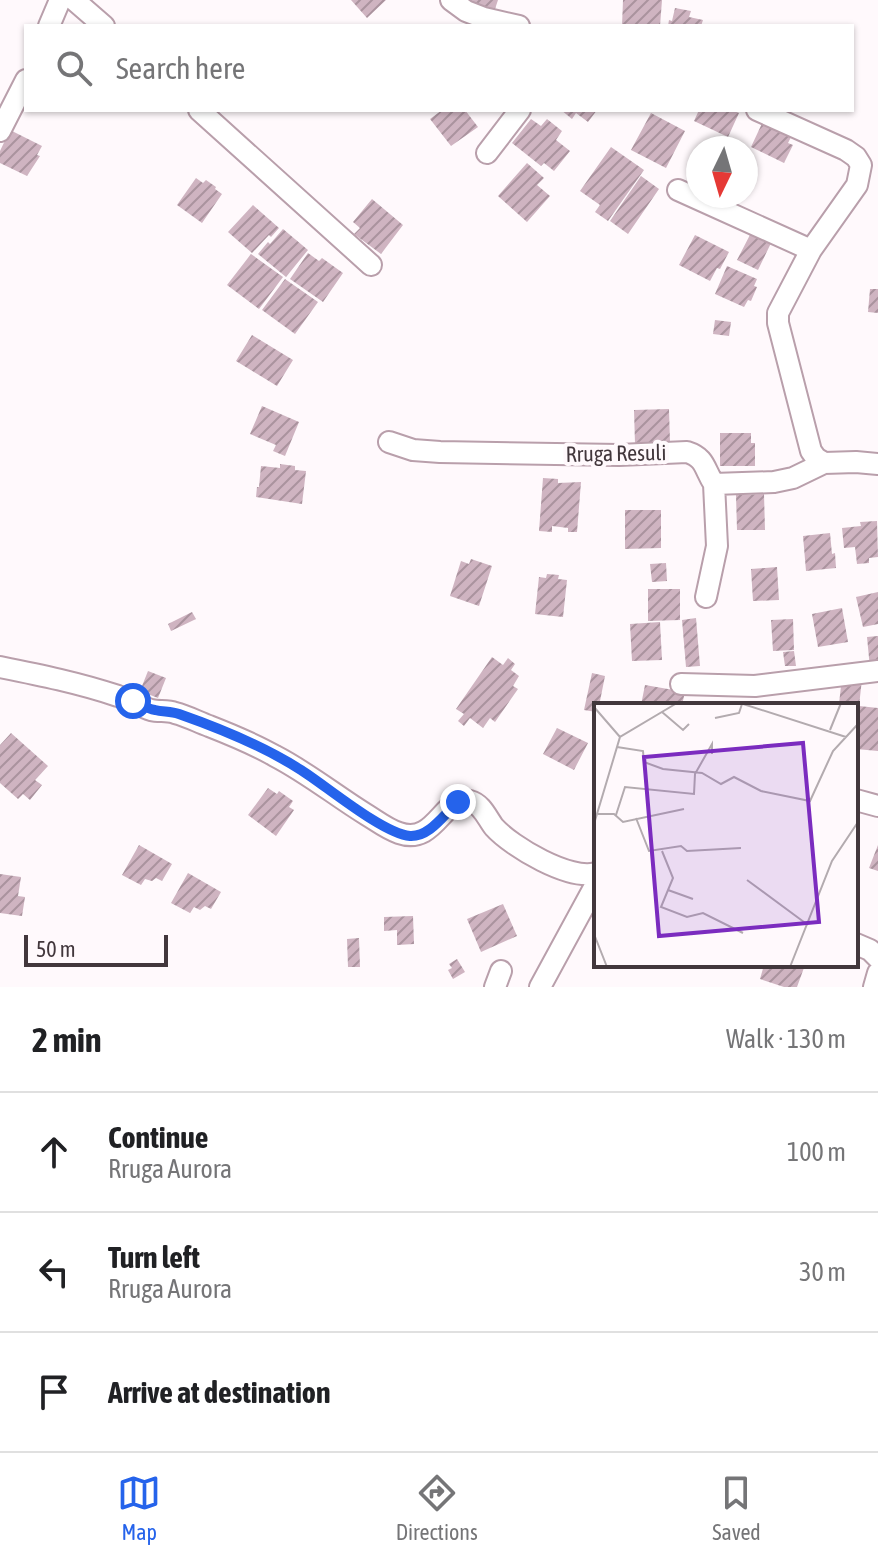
<!DOCTYPE html>
<html lang="en">
<head>
<meta charset="utf-8">
<style>
	body { margin:0; font-family:"Asap Condensed",sans-serif; background:#f6f6f6; color:#202124 }
	.compass { position:absolute; left:686px; top:136px; width:72px; height:72px; border-radius:50%; background:#fff; box-shadow:0 2px 6px #0004; rotate:185deg }
	.scale { position:absolute; left:24px; bottom:20px; width:144px; box-sizing:border-box; padding-left:8px; border:4px solid #42373c; border-top:0; font-size:22px; line-height:28px; white-space:nowrap; color:#42373c; -webkit-text-stroke:6px #fff9fc; paint-order:stroke }
	.stop { position:absolute; width:24px; height:24px; margin:-18px; border:6px solid #2563eb; border-radius:50%; background:#fff }
	.stop.end { background:#2563eb; border-color:#fff; box-shadow:0 2px 8px #0008 }
	.list { margin:0; padding:0; list-style:none }
	h2 { display:flex; justify-content:space-between; align-items:center; height:104px; margin:0; padding:0 32px; font-size:34px }
	h2 small { font-size:26px; font-weight:400; color:#757577 }
	.list li { display:grid; grid-template-columns:52px 1fr auto; gap:24px; align-items:center; box-sizing:border-box; height:120px; padding:0 32px; border-top:2px solid #e0e0e0 }
	.list b { display:block; font-size:30px; white-space:nowrap }
	.list p { margin:0; font-size:26px; white-space:nowrap; color:#757577 }
	.list em { font-size:26px; font-style:normal; color:#757577 }
	.icon { flex:none; width:44px; height:44px; fill:none; stroke:currentColor; stroke-width:2; stroke-linecap:round; stroke-linejoin:round }
	.map { position:relative; flex:none; width:878px; height:987px; overflow:hidden }
	.search { position:absolute; background:#fff; box-shadow:0 2px 6px #0004; left:24px; right:24px; top:24px; height:88px; display:flex; align-items:center; gap:20px; box-sizing:border-box; padding:0 28px; border-radius:0px; color:#757577; font-size:30px }
	.sheet { height:464px; background:#fff }
	nav { display:flex; justify-content:space-around; align-items:center; box-sizing:border-box; height:112px; border-top:2px solid #e0e0e0; background:#fff; font-size:22px; color:#757577 }
	nav a { display:grid; justify-items:center; gap:4px }
	nav .on { color:#2563eb }
	.map>svg:first-child { display:block }
</style>
</head>
<body>
<div class="map">
<svg width="878" height="987" viewBox="0 0 878 987">
	<defs>
		<pattern id="building-hatch" width="6" height="6" patternUnits="userSpaceOnUse" patternTransform="scale(2)"><rect width="6" height="6" fill="#cfb4c1"/><path d="M-1 1l2-2M0 6l6-6M5 7l2-2" fill="none" stroke="#aa939e"/></pattern>
	</defs>
	<rect width="100%" height="100%" fill="#fff9fc"/>
	<path fill="url(#building-hatch)" d="M351 0H386L367 18Z
		M460 0H498L494 12Z
		M623 0H662L660 26H622Z
		M675 8 691 11 689 17 703 20 701 26H668L669 20 672 21Z
		M442 110H465L478 127 451 146 430 119Z
		M561 110H597L588 122 576 113 572 119Z
		M699 110H732L739 113 728 137 694 121Z
		M651 113 685 131 666 168 631 150Z
		M765 117 794 131 788 143 793 145 784 163 751 147Z
		M531 119 541 126 547 119 562 131 556 140 570 151 554 171 544 163 541 166 512 143Z
		M10 130 42 146 37 155 40 156 27 176 0 163V151Z
		M611 147 644 170 608 221 595 212 600 205 580 191Z
		M527 163 544 178 537 185 550 196 527 222 498 196Z
		M641 176 659 189 628 234 610 221Z
		M196 178 203 183 206 180 216 187 215 189 222 194 202 223 177 205Z
		M372 199 403 225 381 254 354 234 360 228 353 222Z
		M253 205 279 228 271 237 269 235 252 253 228 232Z
		M283 229 308 250 286 277 258 254 268 242 270 244Z
		M752 231 772 241 758 270 737 260Z
		M695 235 729 252 720 269 717 268 710 281 679 265Z
		M308 253 319 261 322 258 343 273 323 302 290 279Z
		M251 254 283 277 259 309 227 285Z
		M727 266 757 279 754 286 757 287 751 301 748 300 744 307 715 294Z
		M285 279 318 302 295 334 262 310Z
		M870 289H878V313L868 312Z
		M715 320 731 322 729 336 713 334Z
		M252 335 293 360 277 386 236 361Z
		M262 406 299 422 285 456 273 451 276 445 250 434Z
		M669 409 670 442 635 444 634 410Z
		M720 433H751V443H755V466H720Z
		M280 464 295 466V470L306 471 302 504 256 497 257 487H259L261 466 280 468Z
		M543 478 558 479V483L581 482 577 532H568V528L552 526V532L539 531Z
		M764 494 765 530H737L736 495Z
		M625 510H661V548L625 549Z
		M877 521 878 557 869 558V563L857 564 855 547 844 548 842 528 861 526 860 522Z
		M830 533 832 554 835 553 836 568 806 571 803 536Z
		M471 559 492 566 479 606 450 596 461 561 469 564Z
		M666 563 667 581 652 582 650 564Z
		M777 567 779 600 753 601 751 569Z
		M547 574 559 575 558 579 567 580 563 617 535 614 539 577 546 578Z
		M648 589H680V620L648 621Z
		M878 592V624L863 627 856 597Z
		M842 608 848 642 818 647 812 614Z
		M192 612 196 619 171 631 168 624Z
		M696 618 700 666 686 667 682 620Z
		M793 619 794 650 773 651 771 620Z
		M660 622 662 660 632 661 630 624Z
		M878 636V667L870 668 867 637Z
		M794 651 796 666H785L783 652Z
		M492 657 503 665 508 658 515 664 511 670 519 676 513 686 518 689 495 722 490 718 483 728 470 718 464 726 458 721 464 714 456 709Z
		M148 671 166 678 158 698 140 691Z
		M592 673 605 676 600 701 611 704V705H596V712L584 710Z
		M842 677 862 679 859 706 878 708V751L856 749V705L839 704Z
		M645 685 685 692 682 705H641Z
		M557 728 588 743 574 770 543 754Z
		M11 733 48 766 35 780 42 785 30 800 23 794 18 799 0 783V745Z
		M268 788 277 794 279 791 293 801 289 807 294 810 276 836 248 815Z
		M139 845 172 864 162 881 156 878 152 881 145 879 141 885 122 875Z
		M878 845V871L869 868Z
		M188 873 221 892 211 909 205 906 200 910 194 907 190 913 171 903Z
		M0 874 21 877 18 896 25 897 22 916 0 913Z
		M503 904 517 936 481 952 467 919Z
		M413 916 414 944 397 945V930L384 931V917Z
		M359 938 360 967H348L347 939Z
		M457 959 465 972 453 979 448 970 452 968 449 964Z
		M764 965H805L797 987H784L760 979Z"/>
	<g fill="none" stroke-linecap="round" stroke-linejoin="round">
		<g stroke="#b99fab" stroke-width="24">
			<path id="minor" d="M74 0 104 26
				M451 0 466 11 484 18 519 26
				M49 26 60 0
				M199 110 371 265
				M757 110 846 150 856 157 861 165 857 185 811 250 778 313V323L811 451 816 458 824 463 856 462 878 464
				M0 131 26 80
				M487 153 520 110
				M678 190 811 250
				M389 442 413 450 440 452 619 455 687 452C706 458 704 469 714 484L774 482 793 478 824 463
				M706 597 717 546 714 484
				M0 667C40 675 79 683 118 696 129 699 141 707 151 710 159 712 167 710 175 713 187 716 198 722 209 726 232 735 254 744 275 756 308 773 336 796 367 815 377 821 387 829 399 833 436 846 443 794 470 801 482 804 487 818 494 827 512 847 570 881 596 873
				M681 684 755 686 878 671
				M856 800 878 806
				M856 944 870 950 878 958
				M495 987 501 971
				M540 987 596 884
				M874 987 878 973"/>
		</g>
		<use href="#minor" stroke="#fff" stroke-width="20"/>
	</g>
	<g fill="none" stroke-linecap="round" stroke-linejoin="round">
		<path stroke="#2563eb" stroke-width="10" d="M133 701C140 704 147 709 155 710 163 712 171 711 179 714 219 728 265 747 301 770 325 785 383 834 410 836 430 837 444 814 458 802"/>
	</g>
	<g text-anchor="middle" dominant-baseline="central" stroke-width="8" stroke-linejoin="round" paint-order="stroke">
		<g font-size="22" fill="#42373c" stroke="#fff9fc">
			<text transform="translate(616 453) rotate(-1)">Rruga Resuli</text>
		</g>
	</g>
	<g transform="translate(594 703)">
		<rect width="264" height="264" fill="#fff9fc"/>
		<path fill="none" stroke="#b3abaf" stroke-width="2" d="M146 0 252 34M0 4 26 34M68 9 89 27 95 21M121 15 145 10 148 1M236 27 247 0M23 44 49 48 50 59 69 66 108 70 127 81 140 74 167 88 216 98 239 48 264 21M4 111H20L29 119 90 106M22 112 31 84 100 91 101 71 118 41V51M42 115 55 148 87 143 93 148 147 145M0 121 26 34 83 0M68 148 79 175 67 204 93 214 109 210 149 230M153 177 214 222M74 187 99 196M0 231 13 264M196 264 238 158 264 119"/>
		<path fill="#7b2cbf" fill-opacity="0.15" stroke="#7b2cbf" stroke-width="4" d="M209 40 225 219 65 233 50 54Z"/>
		<rect width="264" height="264" fill="none" stroke="#42373c" stroke-width="4"/>
	</g>
</svg>
<svg class="compass" viewBox="-18 -18 36 36"><path d="M0-13l5 13h-10z" fill="#e53935"/><path d="M0 13l5-13h-10z" fill="#757577"/></svg>
<div class="scale">50 m</div>
<div class="stop" style="left:133px;top:701px"></div>
<div class="stop end" style="left:458px;top:802px"></div>
<div class="search"><svg class="icon" aria-label="search" viewBox="0 0 24 24"><circle cx="10" cy="10" r="6"/><path d="M15 15l6 6"/></svg>Search here</div>
</div>
<section class="sheet">
<h2>2 min<small>Walk · 130 m</small></h2>
<ul class="list">
<li><svg class="icon" aria-label="ahead" viewBox="0 0 24 24"><path d="M12 20V5M6 11l6-6 6 6"/></svg><div><b>Continue</b><p>Rruga Aurora</p></div><em>100 m</em></li>
<li><svg class="icon" aria-label="left" viewBox="0 0 24 24"><path d="M17 20v-9H6M10 6l-5 5 5 5"/></svg><div><b>Turn left</b><p>Rruga Aurora</p></div><em>30 m</em></li>
<li><svg class="icon" aria-label="arrive" viewBox="0 0 24 24"><path d="M6 21V4h12l-3 4 3 4H6"/></svg><div><b>Arrive at destination</b></div></li>
</ul>
</section>
<nav>
<a class="on"><svg class="icon" aria-label="map" viewBox="0 0 24 24"><path d="M3 6l6-2 6 2 6-2v14l-6 2-6-2-6 2zM9 4v14M15 6v14"/></svg>Map</a>
<a><svg class="icon" aria-label="directions" viewBox="0 0 24 24"><path d="M12 3l9 9-9 9-9-9zM9 14v-3h6M13 9l2 2-2 2"/></svg>Directions</a>
<a><svg class="icon" aria-label="saved" viewBox="0 0 24 24"><path d="M7 4h10v16l-5-4-5 4z"/></svg>Saved</a>
</nav>
</body>
</html>
